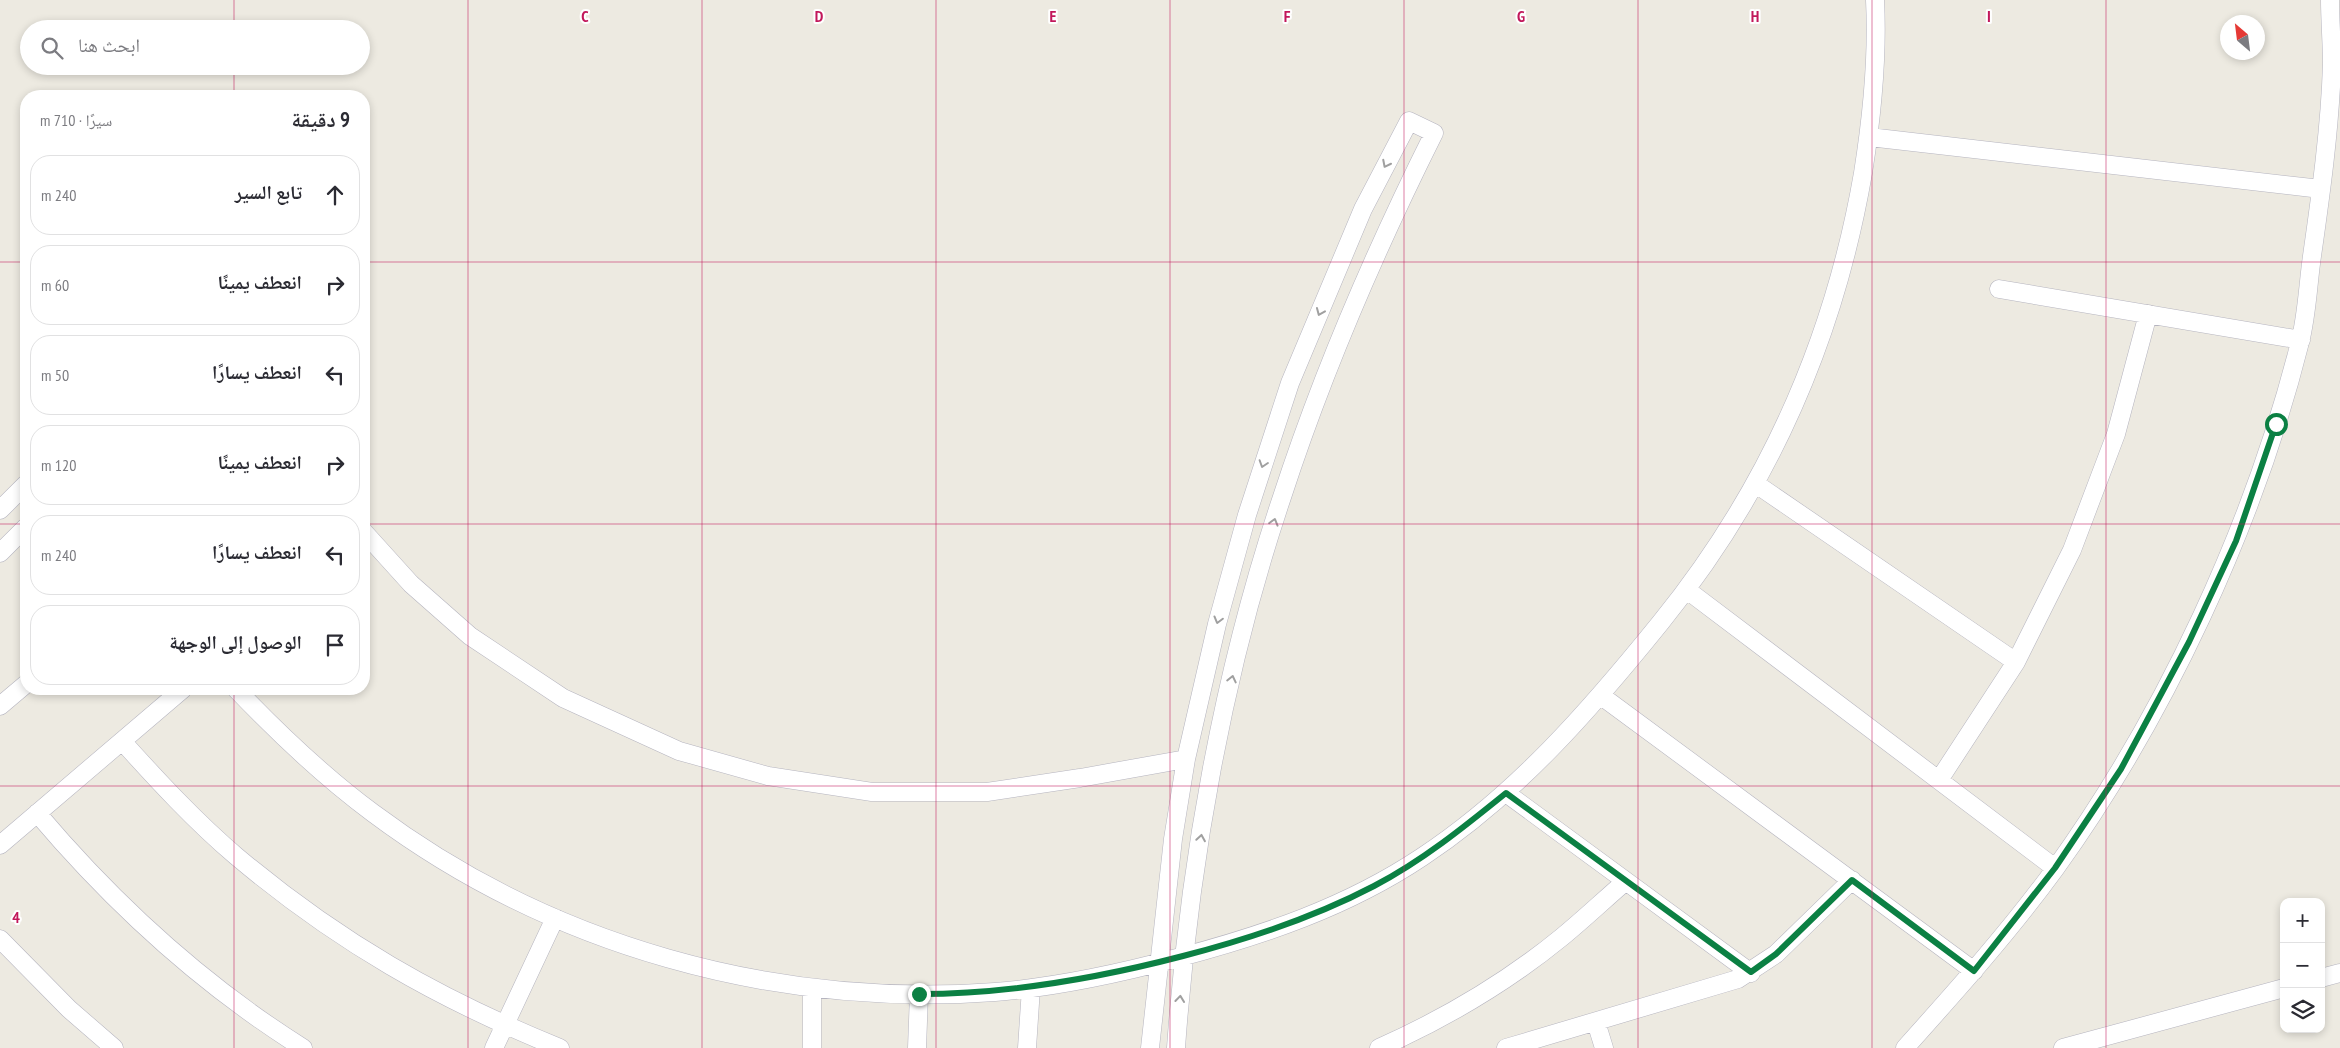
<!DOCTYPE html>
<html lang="ar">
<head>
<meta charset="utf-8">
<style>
	body { margin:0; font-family:"PT Sans Narrow","Noto Naskh Arabic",sans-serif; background:#f7f7f7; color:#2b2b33; direction:rtl }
	.controls { position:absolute; right:15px; bottom:15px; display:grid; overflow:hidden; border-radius:10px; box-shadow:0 2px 8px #0003 }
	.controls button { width:45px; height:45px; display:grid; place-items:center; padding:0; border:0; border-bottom:1px solid #e1e1e2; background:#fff; color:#2b2b33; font:25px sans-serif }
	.compass { position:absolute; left:2220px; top:15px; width:45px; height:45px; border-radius:50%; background:#fff; box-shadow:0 2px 8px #0003; rotate:332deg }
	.stop { position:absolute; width:15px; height:15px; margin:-11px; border:4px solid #0b8043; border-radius:50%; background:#fff }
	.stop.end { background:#0b8043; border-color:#fff; box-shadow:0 1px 5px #0008 }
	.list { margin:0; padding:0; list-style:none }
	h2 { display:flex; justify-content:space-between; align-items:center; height:65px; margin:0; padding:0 20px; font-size:21px }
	h2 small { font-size:16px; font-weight:400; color:#7c7c81 }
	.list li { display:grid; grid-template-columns:32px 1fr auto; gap:15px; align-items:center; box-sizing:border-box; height:80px; margin:0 10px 10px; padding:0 10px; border:1px solid #e1e1e2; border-radius:20px }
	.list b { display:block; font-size:19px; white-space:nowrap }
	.list em { font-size:16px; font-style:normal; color:#7c7c81 }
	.icon { flex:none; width:28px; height:28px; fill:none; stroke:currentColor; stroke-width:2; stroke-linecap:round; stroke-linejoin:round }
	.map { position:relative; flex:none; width:2340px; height:1048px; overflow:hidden; direction:ltr }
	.search { position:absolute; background:#fff; box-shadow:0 2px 8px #0003; left:20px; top:20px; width:350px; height:55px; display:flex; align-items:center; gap:12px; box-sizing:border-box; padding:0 18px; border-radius:28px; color:#7c7c81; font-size:19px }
	.panel { position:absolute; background:#fff; box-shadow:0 2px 8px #0003; left:20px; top:90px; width:350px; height:605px; border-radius:20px; direction:rtl }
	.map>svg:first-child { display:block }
</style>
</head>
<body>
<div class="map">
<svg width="2340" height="1048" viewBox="0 0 2340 1048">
	<rect width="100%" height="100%" fill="#edeae1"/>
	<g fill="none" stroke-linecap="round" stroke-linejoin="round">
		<g stroke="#b5b4bf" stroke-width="19">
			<path id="minor" d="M1869 137 2321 189
				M1999 289 2301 340
				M1756 484 2016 662
				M0 510 26 484
				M364 532 411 584 470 636 563 698 679 751 768 776 872 792H987L1080 778 1186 759
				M0 553 26 527
				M1687 590 2055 868
				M236 689C279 734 323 776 373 813 551 946 774 1008 995 992 1057 987 1117 974 1177 958 1264 935 1347 907 1422 857 1517 794 1590 710 1661 622 1768 490 1834 341 1863 173 1872 116 1878 58 1875 0
				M1600 695 1974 971
				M0 706 26 684
				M122 741C158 781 195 821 236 856 337 941 438 999 560 1048
				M1939 780 2016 662 2072 550 2116 434 2148 314
				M1506 793 1751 973
				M37 813C114 904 201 984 303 1048
				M0 845 183 689
				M0 939 69 1009 114 1048
				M2321 978 2340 973
				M1596 1022 1604 1048
				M494 1048 555 918
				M812 1048V988
				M917 1048 919 994
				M1027 1048 1031 988
				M1150 1048 1173 839 1186 759 1217 624 1247 515 1290 383 1363 209 1409 121 1434 133C1375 251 1323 371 1282 497 1223 672 1189 864 1176 1048
				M1379 1048C1444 1019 1507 982 1562 937 1584 919 1605 899 1626 881
				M1506 1048 1738 979 1776 954 1852 880
				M1905 1048C1957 990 2009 932 2055 869 2165 716 2254 525 2300 342 2307 315 2308 284 2312 256 2321 193 2330 128 2332 64 2332 43 2330 21 2330 0
				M2063 1048 2284 988"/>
		</g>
		<use href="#minor" stroke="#fff" stroke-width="18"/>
	</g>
	<defs><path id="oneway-chevron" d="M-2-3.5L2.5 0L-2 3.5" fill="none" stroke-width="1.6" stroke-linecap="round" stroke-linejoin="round" transform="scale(1.25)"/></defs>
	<g stroke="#a0a0a0">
		<use href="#oneway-chevron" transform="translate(1386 164) rotate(117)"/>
		<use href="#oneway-chevron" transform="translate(1320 312) rotate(113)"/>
		<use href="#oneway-chevron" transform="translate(1263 464) rotate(108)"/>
		<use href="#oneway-chevron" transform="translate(1274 522) rotate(-74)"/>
		<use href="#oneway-chevron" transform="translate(1218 620) rotate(105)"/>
		<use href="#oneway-chevron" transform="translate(1232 679) rotate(-77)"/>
		<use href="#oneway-chevron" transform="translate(1201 838) rotate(-81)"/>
		<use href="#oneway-chevron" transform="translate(1180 999) rotate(-84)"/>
	</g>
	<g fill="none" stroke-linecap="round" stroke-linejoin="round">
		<path stroke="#0b8043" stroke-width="6" d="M919 994C1009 994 1095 979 1183 956 1249 939 1313 918 1374 886 1422 861 1464 827 1506 793L1751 972 1776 954 1852 880 1974 971 2055 868 2121 769 2189 642 2236 541 2276 424"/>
	</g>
	<path fill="none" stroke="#c2185b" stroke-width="1" stroke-opacity="0.55" d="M234 0V29M468 0V1048M702 0V1048M936 0V1048M1170 0V1048M1404 0V1048M1638 0V1048M1872 0V1048M2106 0V1048M234 66V96M0 262H26M364 262H2340M0 524H26M364 524H2340M234 689V1048M0 786H2340"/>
	<g font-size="16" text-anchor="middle" font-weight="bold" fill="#c2185b" stroke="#fff" stroke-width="4" stroke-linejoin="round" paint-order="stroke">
		<text x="585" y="22">C</text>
		<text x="819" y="22">D</text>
		<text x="1053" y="22">E</text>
		<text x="1287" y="22">F</text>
		<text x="1521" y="22">G</text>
		<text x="1755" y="22">H</text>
		<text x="1989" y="22">I</text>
		<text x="16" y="923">4</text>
	</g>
</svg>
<div class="controls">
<button>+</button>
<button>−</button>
<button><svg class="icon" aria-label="layers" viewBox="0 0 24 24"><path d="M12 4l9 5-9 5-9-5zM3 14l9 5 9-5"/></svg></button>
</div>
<svg class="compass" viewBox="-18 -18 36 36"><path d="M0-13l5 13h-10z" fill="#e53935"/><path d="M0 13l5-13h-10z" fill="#7c7c81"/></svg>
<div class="stop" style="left:2276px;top:424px"></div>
<div class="stop end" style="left:919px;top:994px"></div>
<div class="search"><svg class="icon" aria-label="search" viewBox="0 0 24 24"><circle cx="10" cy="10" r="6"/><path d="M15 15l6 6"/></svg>ابحث هنا</div>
<section class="panel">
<h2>9 دقيقة<small>سيرًا · 710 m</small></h2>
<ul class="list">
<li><svg class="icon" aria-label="ahead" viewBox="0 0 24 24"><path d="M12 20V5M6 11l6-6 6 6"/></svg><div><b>تابع السير</b></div><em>240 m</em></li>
<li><svg class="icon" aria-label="right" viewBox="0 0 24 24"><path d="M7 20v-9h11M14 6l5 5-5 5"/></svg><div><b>انعطف يمينًا</b></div><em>60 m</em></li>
<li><svg class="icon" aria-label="left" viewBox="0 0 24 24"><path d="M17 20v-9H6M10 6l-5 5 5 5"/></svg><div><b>انعطف يسارًا</b></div><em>50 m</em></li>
<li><svg class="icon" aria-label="right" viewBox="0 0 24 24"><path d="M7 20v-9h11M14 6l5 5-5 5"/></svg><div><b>انعطف يمينًا</b></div><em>120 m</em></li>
<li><svg class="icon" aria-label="left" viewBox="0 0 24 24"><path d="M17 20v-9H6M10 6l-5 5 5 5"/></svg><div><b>انعطف يسارًا</b></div><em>240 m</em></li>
<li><svg class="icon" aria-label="arrive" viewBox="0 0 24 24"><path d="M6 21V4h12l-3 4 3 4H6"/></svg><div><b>الوصول إلى الوجهة</b></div></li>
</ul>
</section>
</div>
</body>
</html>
